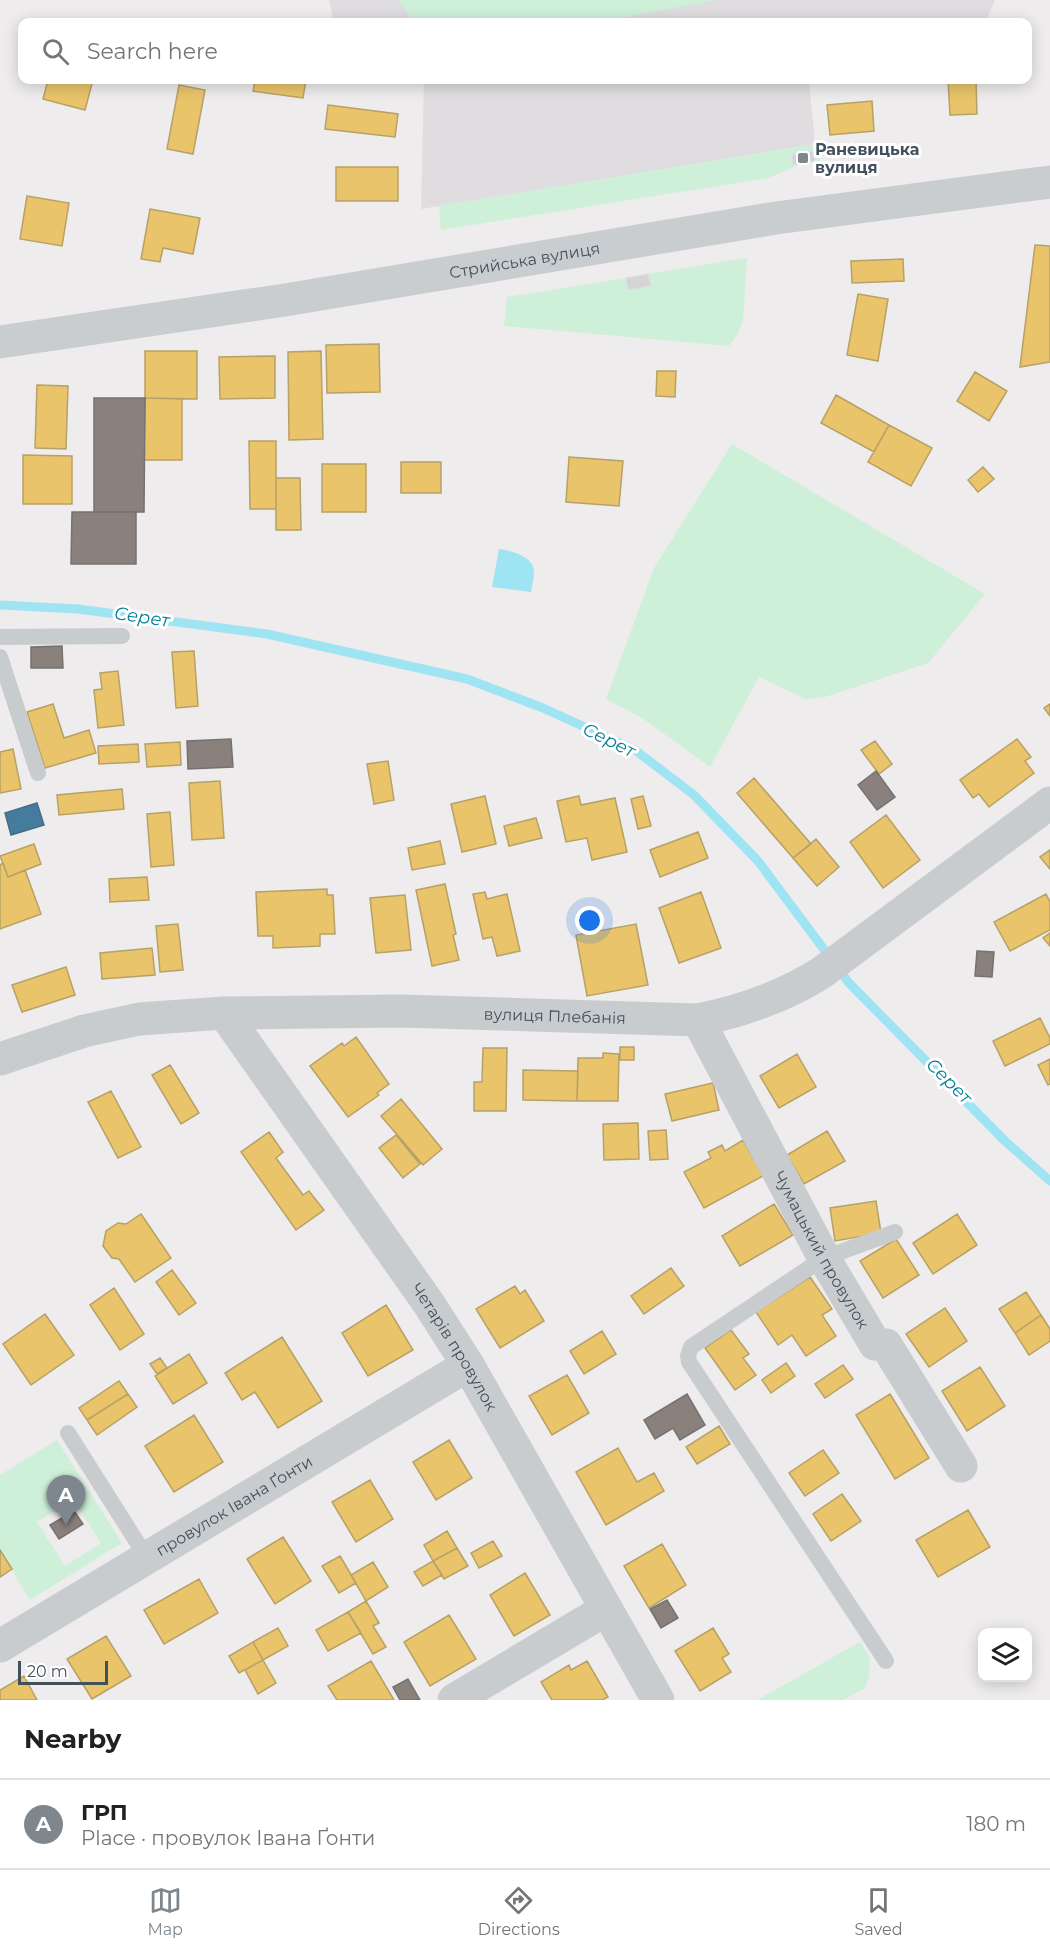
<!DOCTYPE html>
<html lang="en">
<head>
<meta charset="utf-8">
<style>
	body { margin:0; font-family:Montserrat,sans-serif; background:#f2f2f2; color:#202124 }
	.controls { position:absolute; right:18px; bottom:18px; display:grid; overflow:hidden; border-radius:12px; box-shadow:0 3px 15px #0003 }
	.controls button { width:54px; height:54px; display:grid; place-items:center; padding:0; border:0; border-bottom:2px solid #e0e0e0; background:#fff; color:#202124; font:30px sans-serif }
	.scale { position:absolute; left:18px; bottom:15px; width:90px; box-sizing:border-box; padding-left:6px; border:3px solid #42505b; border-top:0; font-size:16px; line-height:21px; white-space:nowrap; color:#42505b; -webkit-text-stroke:4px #fff; paint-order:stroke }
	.you { position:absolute; left:590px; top:921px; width:21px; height:21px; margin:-15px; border:4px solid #fff; border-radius:50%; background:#1a73e8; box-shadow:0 0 0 9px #1a73e833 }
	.badge { display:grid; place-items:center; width:39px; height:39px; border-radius:50%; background:#7e878e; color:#fff; font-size:20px; font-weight:700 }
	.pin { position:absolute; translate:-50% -50px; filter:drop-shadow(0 2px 3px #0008) }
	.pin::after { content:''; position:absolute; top:32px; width:21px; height:18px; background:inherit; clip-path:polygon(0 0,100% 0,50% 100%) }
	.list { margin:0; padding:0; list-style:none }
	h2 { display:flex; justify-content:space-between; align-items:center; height:78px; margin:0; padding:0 24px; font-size:26px }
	h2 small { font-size:20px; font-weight:400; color:#757577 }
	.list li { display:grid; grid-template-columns:39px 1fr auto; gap:18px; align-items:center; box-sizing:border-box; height:90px; padding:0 24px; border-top:2px solid #e0e0e0 }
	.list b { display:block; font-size:22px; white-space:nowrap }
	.list p { margin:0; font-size:20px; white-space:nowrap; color:#757577 }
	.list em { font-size:20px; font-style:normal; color:#757577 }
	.icon { flex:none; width:33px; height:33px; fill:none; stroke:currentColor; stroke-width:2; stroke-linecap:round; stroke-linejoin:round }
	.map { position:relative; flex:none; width:1050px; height:1700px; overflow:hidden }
	.search { position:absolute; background:#fff; box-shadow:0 3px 15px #0003; left:18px; right:18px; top:18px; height:66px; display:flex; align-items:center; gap:15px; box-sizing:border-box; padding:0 21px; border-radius:12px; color:#757577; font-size:22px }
	.sheet { height:168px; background:#fff }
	nav { display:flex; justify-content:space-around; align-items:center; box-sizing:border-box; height:84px; border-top:2px solid #e0e0e0; background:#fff; font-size:16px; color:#757577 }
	nav a { display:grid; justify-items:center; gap:3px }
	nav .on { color:#7e878e }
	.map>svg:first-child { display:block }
</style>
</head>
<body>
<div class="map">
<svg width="1050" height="1700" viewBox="0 0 1050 1700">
	<rect width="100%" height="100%" fill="#eeecec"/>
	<path fill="#dfdddf" d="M329 0H995L987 18 958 22H334Z
		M424 80H809L815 144 421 209Z"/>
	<path fill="#cef0d9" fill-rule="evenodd" d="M398 0H715L600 22H416L410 17Z
		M815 144 820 162 816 163 813 151 792 155 794 167 768 178 441 230 439 206Z
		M747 258 743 321 737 335 729 346 504 326 507 297 626 278 628 290 650 286 648 274Z
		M732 444 985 594 928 663 825 697 805 699 759 677 710 767 642 718 606 699 654 568Z
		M57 1440 122 1543 30 1600 0 1550V1475ZM73 1499 101 1543 65 1566 37 1522Z
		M860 1642 870 1657 869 1677 864 1689 843 1700H757Z"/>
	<path fill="#9ee4f2" d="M499 549C511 551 534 556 534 572 534 578 532 586 531 592L492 587Z"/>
	<path fill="#e9c46a" stroke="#b7a166" stroke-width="1.5" d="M48 80H93L85 110 43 99Z
		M255 80H306L303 98 253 91Z
		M948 80H976L977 114 950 115Z
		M179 85 205 90 193 154 167 149Z
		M872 101 874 131 830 135 827 105Z
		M328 105 398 114 395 137 325 129Z
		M336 167H398V201H336Z
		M27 196 69 203 62 246 20 239Z
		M150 209 200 218 193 254 163 248 160 262 141 259Z
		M1035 245 1050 246V362L1020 367Z
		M903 259 904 281 852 283 851 261Z
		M858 294 888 299 878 361 847 355Z
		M379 344 380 392 327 393 326 345Z
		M145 351H197V399L145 398Z
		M321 351 323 439 289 440 288 352Z
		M275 356V398L220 399 219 357Z
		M657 371H676L675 397 656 396Z
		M975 372 1007 391 989 421 957 401Z
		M37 385 68 386 66 449 35 448Z
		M836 395 889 425 874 452 821 423Z
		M145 398 182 399V460H144Z
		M889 425 932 448 911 486 868 462Z
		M249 441H276V509H250Z
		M23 455 72 456V504H23Z
		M569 457 623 461 619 506 566 502Z
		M401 462H441V493H401Z
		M322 464H366V512H322Z
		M983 467 994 479 978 492 968 480Z
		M276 478H300L301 530H276Z
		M194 651 198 706 176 708 172 652Z
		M118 671 124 725 98 728 94 690 102 689 100 673Z
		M53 704 64 738 89 730 96 753 45 768 27 712Z
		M1050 704V716L1044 708Z
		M1017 739 1031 757 1025 761 1034 773 989 807 979 794 973 798 960 780Z
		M875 741 892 764 879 774 861 750Z
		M180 742 181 765 147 767 145 744Z
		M138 744 139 762 99 764 98 746Z
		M13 749 21 789 0 793V752Z
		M388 761 394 800 374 804 367 764Z
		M754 778 811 844 793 858 737 793Z
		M220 781 224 838 192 840 189 783Z
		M122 789 124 809 59 815 57 795Z
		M485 796 496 844 462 852 451 804Z
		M579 796 581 805 615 798 627 852 592 860 587 838 566 842 557 801Z
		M643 796 651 826 638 829 631 799Z
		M170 812 174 865 151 867 147 814Z
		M886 815 920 860 883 888 850 842Z
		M536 818 542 838 509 846 504 826Z
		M698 832 708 858 660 877 650 850Z
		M816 839 839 867 817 886 793 858Z
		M440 841 445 864 412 870 408 848Z
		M34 844 41 864 8 877 0 856Z
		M1050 850V869L1040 857Z
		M3 863 8 877 25 870 41 914 0 929V865Z
		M147 877 149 900 110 902 109 879Z
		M445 884 456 934 453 935 459 960 432 966 416 890Z
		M327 889V895H333L335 934H320V946L273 948V936H258L256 892Z
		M485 892 487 899 507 894 520 951 497 956 492 937 483 939 473 894Z
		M701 892 721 948 679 963 659 908Z
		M1046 894 1050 902V930L1010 951 994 922Z
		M405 895 411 950 376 953 370 898Z
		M178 924 183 970 160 972 156 926Z
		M636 924 648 985 587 996 576 935Z
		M1050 933V946L1043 938Z
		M152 948 155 975 102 979 100 953Z
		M66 967 75 995 22 1012 12 985Z
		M1040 1018 1050 1038V1044L1005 1066 993 1041Z
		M356 1037 389 1084 377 1093 379 1095 348 1117 310 1066 342 1043 344 1046Z
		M620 1047H634V1060H620Z
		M483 1048H507L506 1111H474V1082H482Z
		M603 1053 619 1054 618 1101H577L578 1058H603Z
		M797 1054 816 1087 779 1108 760 1076Z
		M1050 1059V1084L1048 1085 1038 1065Z
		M170 1065 199 1113 181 1124 152 1075Z
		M523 1070 578 1071 577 1101 523 1100Z
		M713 1083 719 1110 672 1121 665 1094Z
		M111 1091 141 1147 118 1158 88 1102Z
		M401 1099 442 1149 423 1165 381 1116Z
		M638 1123 639 1159 604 1160 603 1124Z
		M666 1130 668 1159 650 1160 648 1131Z
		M827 1131 845 1161 804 1184 787 1155Z
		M269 1132 283 1152 276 1158 303 1195 309 1191 324 1210 296 1230 241 1152Z
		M396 1135 420 1164 403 1178 379 1148Z
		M743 1140 763 1176 704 1208 684 1172 711 1158 708 1152 722 1145 725 1151Z
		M876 1201 881 1233 835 1241 830 1208Z
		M774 1204 793 1235 740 1266 722 1236Z
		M141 1214 171 1258 135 1282 119 1259 112 1258 103 1246 106 1231 118 1223 126 1224Z
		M957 1214 977 1245 933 1274 913 1243Z
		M896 1239 919 1275 883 1298 860 1261Z
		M671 1268 684 1286 644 1314 631 1296Z
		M172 1270 196 1303 179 1315 156 1282Z
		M810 1277 832 1309 822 1315 836 1336 806 1356 792 1335 778 1345 756 1312Z
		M515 1286 520 1294 525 1290 544 1321 500 1348 476 1309Z
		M114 1288 144 1334 120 1350 90 1305Z
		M1026 1292 1041 1315 1015 1333 999 1309Z
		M386 1305 413 1350 368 1376 342 1333Z
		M945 1308 967 1341 929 1367 906 1334Z
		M45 1314 74 1355 31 1385 3 1344Z
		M1041 1315 1050 1329V1341L1029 1355 1015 1333Z
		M731 1330 749 1354 743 1358 756 1375 735 1390 705 1348Z
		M602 1331 616 1354 584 1374 570 1351Z
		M282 1337 322 1401 278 1428 255 1392 242 1400 225 1373Z
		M189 1354 207 1383 173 1404 155 1376Z
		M160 1358 167 1368 157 1374 150 1364Z
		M786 1363 795 1376 771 1393 762 1380Z
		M843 1365 853 1379 825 1398 815 1384Z
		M980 1367 1005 1406 967 1431 942 1391Z
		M567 1375 589 1413 552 1435 529 1396Z
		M119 1381 128 1394 87 1420 79 1408Z
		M128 1394 137 1407 97 1435 87 1420Z
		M890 1394 929 1458 895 1479 856 1415Z
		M194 1415 223 1462 174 1492 145 1446Z
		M719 1426 730 1444 697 1464 686 1447Z
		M449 1440 472 1478 436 1500 413 1462Z
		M618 1448 637 1482 654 1473 664 1491 606 1525 576 1472Z
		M823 1450 839 1473 805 1496 789 1473Z
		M370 1480 393 1519 356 1542 332 1502Z
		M842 1494 861 1521 831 1541 813 1514Z
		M968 1510 990 1547 938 1577 916 1540Z
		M447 1531 457 1548 433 1561 424 1545Z
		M283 1537 311 1581 275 1604 247 1559Z
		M493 1541 502 1556 479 1568 471 1553Z
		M662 1544 686 1585 649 1608 624 1566Z
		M457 1548 468 1566 444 1579 433 1561Z
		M0 1550 12 1569 0 1577Z
		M340 1556 356 1583 339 1593 322 1566Z
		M433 1561 442 1575 423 1586 414 1572Z
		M373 1562 388 1587 366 1601 351 1575Z
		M525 1573 550 1615 514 1636 490 1595Z
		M199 1579 218 1613 164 1644 144 1610Z
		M366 1601 379 1623 373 1626 386 1647 373 1654 348 1612Z
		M348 1612 361 1633 328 1651 316 1630Z
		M449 1615 476 1659 430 1686 404 1642Z
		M278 1628 288 1646 263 1660 253 1642Z
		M713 1628 729 1654 722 1658 731 1672 700 1691 675 1651Z
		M106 1636 131 1676 92 1699 67 1659Z
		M253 1642 263 1660 239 1673 229 1656Z
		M263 1660 276 1683 258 1694 245 1670Z
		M371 1661 394 1700H337L328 1686Z
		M587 1661 608 1697 602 1700H552L541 1682 569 1665 571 1670Z
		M24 1676 37 1700H0V1690Z"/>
	<path fill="#457b9d" stroke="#446e89" stroke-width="1.5" d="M37 803 44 825 11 835 5 813Z"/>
	<path fill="#8a817c" stroke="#747272" stroke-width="1.5" d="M94 398H145L144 512H94Z
		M72 512H136V564H71Z
		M62 646 63 668H31V647Z
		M231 739 233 767 188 769 187 741Z
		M876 771 895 797 877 810 858 785Z
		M977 951 994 952 992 977 975 976Z
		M687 1394 705 1425 680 1440 673 1428 655 1439 644 1420Z
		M74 1511 83 1524 59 1539 50 1525Z
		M667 1600 678 1618 661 1628 650 1609Z
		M408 1679 420 1700H400L393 1687Z"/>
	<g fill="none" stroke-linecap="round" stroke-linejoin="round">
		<path stroke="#9ee4f2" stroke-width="9" d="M0 605 78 609 267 634 467 679 543 708 635 750 694 795 758 861 849 983 1005 1141 1050 1181"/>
	</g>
	<path fill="#d4d4d7" stroke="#dededf" stroke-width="1.5" d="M814 151 815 161 793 165 792 155Z
		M648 274 651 286 628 290 626 278Z"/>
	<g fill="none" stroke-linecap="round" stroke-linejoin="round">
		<path stroke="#c8ccce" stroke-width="16" d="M0 637 122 636
			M0 657 38 773
			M68 1433 147 1558
			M886 1661 689 1362 688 1356 691 1347 824 1258 895 1232"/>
		<g stroke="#c8ccce" stroke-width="33">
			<path id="s1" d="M224 1013 429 1304 468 1365 658 1700"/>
			<path id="s2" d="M698 1020 824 1258 875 1344 886 1345 961 1466"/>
			<path id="s3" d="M0 1059 84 1031 139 1019 224 1013 401 1011 698 1020C742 1011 783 997 821 973L1050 803"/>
			<path id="s4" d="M0 1646 468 1365"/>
			<path d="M454 1700 605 1610"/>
		</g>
		<path stroke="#c9cdd0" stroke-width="33" id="s5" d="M0 342 285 300 776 218 1050 182"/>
	</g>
	<rect fill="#7e878e" stroke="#fff" stroke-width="2" x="797" y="152" width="12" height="12" rx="3"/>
	<g text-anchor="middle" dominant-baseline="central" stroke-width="6" stroke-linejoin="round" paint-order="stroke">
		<g font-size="16" font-weight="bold" fill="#42505b" stroke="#fff" text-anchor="start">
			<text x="815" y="149">Раневицька<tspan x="815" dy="18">вулиця</tspan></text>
		</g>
		<g font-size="16" fill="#42505b" stroke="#fff">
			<text stroke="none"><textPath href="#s5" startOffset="531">Стрийська вулиця</textPath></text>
			<text stroke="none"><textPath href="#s3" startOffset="561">вулиця Плебанія</textPath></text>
			<text stroke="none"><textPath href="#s2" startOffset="261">Чумацький провулок</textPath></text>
			<text stroke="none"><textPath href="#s1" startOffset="406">Четарів провулок</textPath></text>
			<text stroke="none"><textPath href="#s4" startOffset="273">провулок Івана Ґонти</textPath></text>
		</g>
		<g font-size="18" font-style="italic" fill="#037e98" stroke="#fff">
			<text transform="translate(142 617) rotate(8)">Серет</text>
			<text transform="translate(609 740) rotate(26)">Серет</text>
			<text transform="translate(949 1081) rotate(45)">Серет</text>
		</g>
	</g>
</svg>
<div class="controls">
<button><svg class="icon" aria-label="layers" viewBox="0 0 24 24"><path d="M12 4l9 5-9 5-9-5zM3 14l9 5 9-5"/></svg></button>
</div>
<div class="scale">20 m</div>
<div class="you"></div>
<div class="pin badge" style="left:66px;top:1525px">A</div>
<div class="search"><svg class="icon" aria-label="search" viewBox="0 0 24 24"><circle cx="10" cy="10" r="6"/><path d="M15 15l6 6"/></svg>Search here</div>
</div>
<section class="sheet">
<h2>Nearby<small></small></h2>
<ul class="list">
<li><span class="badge">A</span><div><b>ГРП</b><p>Place · провулок Івана Ґонти</p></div><em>180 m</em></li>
</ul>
</section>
<nav>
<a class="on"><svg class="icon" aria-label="map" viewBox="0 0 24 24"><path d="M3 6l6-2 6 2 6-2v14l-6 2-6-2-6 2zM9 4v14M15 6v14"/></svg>Map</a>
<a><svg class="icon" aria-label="directions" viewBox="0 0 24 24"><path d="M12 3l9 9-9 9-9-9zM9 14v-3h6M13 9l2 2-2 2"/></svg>Directions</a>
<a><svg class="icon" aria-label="saved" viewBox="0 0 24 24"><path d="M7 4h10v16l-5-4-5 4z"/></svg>Saved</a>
</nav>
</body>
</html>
